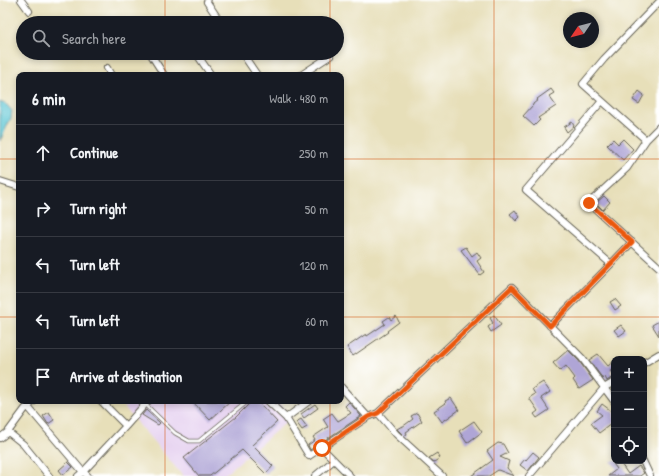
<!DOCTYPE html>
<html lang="en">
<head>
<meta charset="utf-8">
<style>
	body { margin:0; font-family:"Patrick Hand",sans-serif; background:#20242c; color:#f1f3f6 }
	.controls { position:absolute; right:12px; bottom:12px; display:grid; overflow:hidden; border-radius:8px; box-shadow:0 2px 6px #0003 }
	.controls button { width:36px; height:36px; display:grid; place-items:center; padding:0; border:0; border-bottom:1px solid #363941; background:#171b24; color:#f1f3f6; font:20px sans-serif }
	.compass { position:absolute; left:563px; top:12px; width:36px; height:36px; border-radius:50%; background:#171b24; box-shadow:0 2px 6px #0003; rotate:235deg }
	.stop { position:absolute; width:12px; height:12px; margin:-9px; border:3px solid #ea580c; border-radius:50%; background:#fff }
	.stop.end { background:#ea580c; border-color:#fff; box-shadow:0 1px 4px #0008 }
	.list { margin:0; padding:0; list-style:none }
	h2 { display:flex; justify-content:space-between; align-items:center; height:52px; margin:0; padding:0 16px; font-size:17px }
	h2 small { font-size:13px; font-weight:400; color:#9ea1a6 }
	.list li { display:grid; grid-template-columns:26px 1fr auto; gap:12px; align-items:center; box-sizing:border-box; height:56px; padding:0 16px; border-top:1px solid #363941 }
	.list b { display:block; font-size:15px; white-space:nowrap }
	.list em { font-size:13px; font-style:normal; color:#9ea1a6 }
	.icon { flex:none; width:22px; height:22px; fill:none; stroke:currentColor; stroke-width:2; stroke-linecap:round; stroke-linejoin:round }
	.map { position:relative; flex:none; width:659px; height:476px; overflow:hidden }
	.search { position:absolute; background:#171b24; box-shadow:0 2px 6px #0003; left:16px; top:16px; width:328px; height:44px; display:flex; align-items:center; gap:10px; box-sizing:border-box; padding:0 14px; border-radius:22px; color:#9ea1a6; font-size:15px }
	.panel { position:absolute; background:#171b24; box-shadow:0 2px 6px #0003; left:16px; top:72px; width:328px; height:332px; border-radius:8px }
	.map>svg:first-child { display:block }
</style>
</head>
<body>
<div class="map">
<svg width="659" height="476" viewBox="0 0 659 476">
	<rect width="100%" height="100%" fill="#fff"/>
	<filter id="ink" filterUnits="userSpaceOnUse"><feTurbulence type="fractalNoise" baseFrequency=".025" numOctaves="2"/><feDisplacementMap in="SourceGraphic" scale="8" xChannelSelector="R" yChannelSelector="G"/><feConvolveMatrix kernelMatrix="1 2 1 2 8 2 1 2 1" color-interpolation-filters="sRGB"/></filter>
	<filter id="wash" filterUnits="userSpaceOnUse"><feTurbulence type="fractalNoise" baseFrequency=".012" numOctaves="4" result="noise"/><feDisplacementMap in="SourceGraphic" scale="16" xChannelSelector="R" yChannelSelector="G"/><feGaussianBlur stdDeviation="0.9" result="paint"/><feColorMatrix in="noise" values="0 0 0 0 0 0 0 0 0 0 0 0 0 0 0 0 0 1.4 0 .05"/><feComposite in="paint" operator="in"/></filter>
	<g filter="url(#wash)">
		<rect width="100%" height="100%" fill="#e7dfb9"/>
		<path fill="#e6d2f0" d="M131 401H278L292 417 223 476H183L124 407Z"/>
		<path fill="#58c4d2" stroke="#3a7077" d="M0 102 7 105 12 111 11 118 0 141Z"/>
		<g id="blocks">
			<path fill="#afa5d6" d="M551 89 554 93 549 96 556 106 538 118 540 120 534 126 523 116 533 105V104L538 100 537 99Z
				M639 91 644 95 639 104 633 100Z
				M572 122 574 126 567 132 564 127Z
				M613 139 618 144 623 139 633 149 623 160 607 145Z
				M604 196 610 202 603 210 596 203Z
				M515 210 520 217 516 221 510 214Z
				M466 247 472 256 477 252 481 258 477 261 484 272 480 275 461 250Z
				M615 299 621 306 615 310 610 302Z
				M494 315 501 325 491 332 488 327 493 323 490 318Z
				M396 316 399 322 387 331 388 332 353 356 347 347 366 334 367 336 385 324 383 321 389 317 391 320Z
				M659 321V336L652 325Z
				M621 325 626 331 619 336 614 330Z
				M568 350 579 361 593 380 579 389 573 380 575 378 566 366 560 371 553 363Z
				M598 354 608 366 614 361V368L610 371 614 376 607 381 605 377 603 379 589 360Z
				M543 382 550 392 541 398 549 410 537 418 534 414 538 411 529 398 535 394 532 389Z
				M451 398 459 410 442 422 434 411 446 403 445 401Z
				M192 401H231L210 420Z
				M252 401H264L260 404 277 422 252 445 273 466 266 474 242 450 210 476H199L184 458 236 417Z
				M349 402 361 416 310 450 308 445 315 440 313 437 328 427 323 419 332 413 338 421 351 413 345 406Z
				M315 404 318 408 304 418 301 414Z
				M602 404 614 413V422L612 425 611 424 599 433 591 423 602 415 597 411Z
				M146 410 160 423 158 425 142 415Z
				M49 412 54 420 48 424 43 416Z
				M417 413 422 421 406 432 407 434 404 436 397 429 402 426V427L413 419 411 416Z
				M301 419 307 427 302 430 296 422Z
				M474 421 482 432 467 443 459 431Z
				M498 443 503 444 508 453 500 457 509 461 507 468 514 476 498 470 489 476H471L493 460 487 451Z
				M533 452 539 457 528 471 520 465 525 459 526 460Z
				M437 453 440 458 434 462 429 458Z
				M611 461H619L628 474 639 466 644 473 640 476H608L617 469Z
				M68 462 73 467 63 475 59 470Z"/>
		</g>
	</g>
	<g filter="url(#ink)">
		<use href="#blocks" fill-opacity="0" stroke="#636053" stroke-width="1"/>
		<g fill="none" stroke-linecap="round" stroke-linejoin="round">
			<g stroke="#636053" stroke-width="4.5">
				<path id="service" d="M145 404 175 433 189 441H199L248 401"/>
			</g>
			<g stroke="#636053" stroke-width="8">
				<path id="minor" d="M21 0 29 11
					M207 2 221 23
					M175 21 177 23
					M150 53 164 75
					M196 53 211 75
					M242 53 257 75
					M107 68 111 75
					M301 75 330 56
					M602 101 526 190 611 264 632 242
					M659 127 646 140 627 168 589 203 659 267
					M646 140 583 84 604 59 659 2
					M0 181 19 187
					M550 326 611 264
					M644 363 659 354
					M341 387 368 417 378 413 396 434 442 476
					M268 401 286 418 309 401
					M28 407 83 472 88 476
					M378 413 512 287 582 358 614 401
					M286 418 309 456 368 417
					M126 426 148 401
					M8 432 23 444 49 476
					M0 438 8 432 25 409 34 401
					M322 448 350 476
					M643 461 650 476
					M78 476 83 472 126 426 101 401
					M315 476 334 460
					M529 476 604 388 614 382"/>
			</g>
			<use href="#service" stroke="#fff" stroke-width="3"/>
			<use href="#minor" stroke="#fff" stroke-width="6"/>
		</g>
	</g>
	<g fill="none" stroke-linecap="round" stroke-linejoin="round" filter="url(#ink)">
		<path stroke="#ea580c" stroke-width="5" d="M322 448 368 417 378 413 512 287 550 326 632 242 589 203"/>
	</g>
	<path fill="none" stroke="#d4530e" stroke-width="1" stroke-opacity="0.55" d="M165 0V23M330 0V23M494 0V476M165 53V75M330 53V75M0 159H19M341 159H659M0 317H19M341 317H659M165 401V476M330 401V476"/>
</svg>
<div class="controls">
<button>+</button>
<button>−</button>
<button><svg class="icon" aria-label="locate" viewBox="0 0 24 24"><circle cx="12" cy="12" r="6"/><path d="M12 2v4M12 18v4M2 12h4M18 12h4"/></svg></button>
</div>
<svg class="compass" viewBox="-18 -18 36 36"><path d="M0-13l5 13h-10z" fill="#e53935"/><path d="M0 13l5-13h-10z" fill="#9ea1a6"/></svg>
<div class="stop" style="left:322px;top:448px"></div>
<div class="stop end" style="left:589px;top:203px"></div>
<div class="search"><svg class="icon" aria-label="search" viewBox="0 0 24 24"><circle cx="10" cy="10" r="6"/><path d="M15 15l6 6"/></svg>Search here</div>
<section class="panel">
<h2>6 min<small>Walk · 480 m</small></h2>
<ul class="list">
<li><svg class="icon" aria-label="ahead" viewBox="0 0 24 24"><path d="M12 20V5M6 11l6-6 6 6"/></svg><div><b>Continue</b></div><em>250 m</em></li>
<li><svg class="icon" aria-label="right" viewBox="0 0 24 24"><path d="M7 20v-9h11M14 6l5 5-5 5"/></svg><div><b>Turn right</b></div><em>50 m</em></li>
<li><svg class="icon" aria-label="left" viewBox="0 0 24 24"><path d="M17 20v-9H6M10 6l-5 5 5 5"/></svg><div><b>Turn left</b></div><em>120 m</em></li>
<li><svg class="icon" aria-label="left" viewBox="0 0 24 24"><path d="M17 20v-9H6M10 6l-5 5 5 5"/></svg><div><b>Turn left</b></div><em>60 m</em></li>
<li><svg class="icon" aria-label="arrive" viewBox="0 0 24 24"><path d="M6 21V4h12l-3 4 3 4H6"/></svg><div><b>Arrive at destination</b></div></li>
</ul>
</section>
</div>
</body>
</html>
